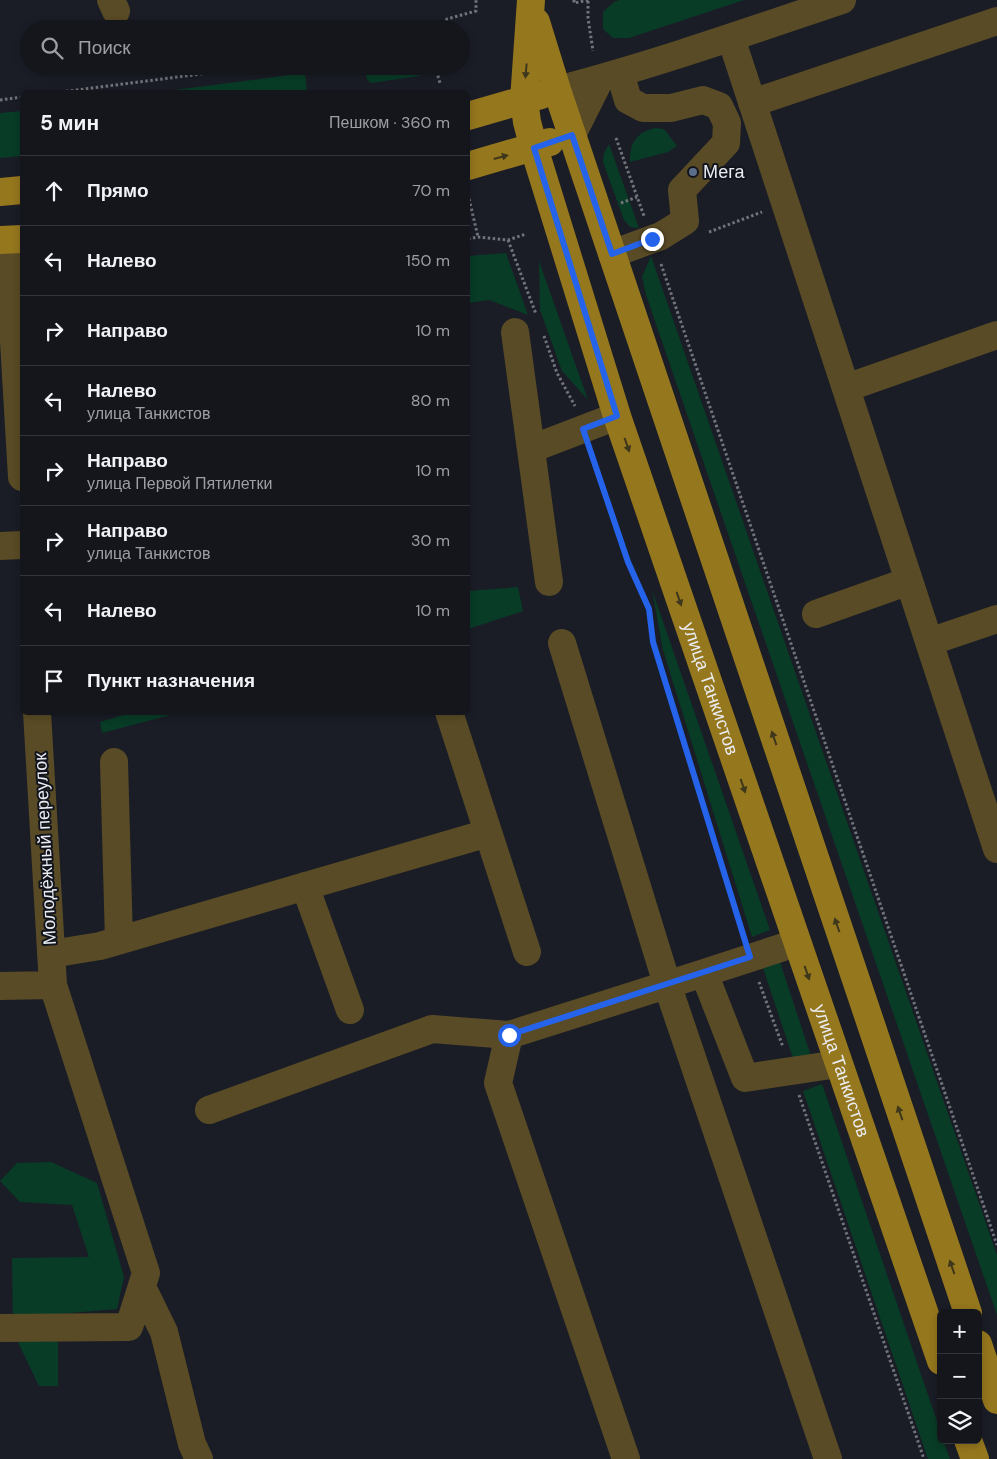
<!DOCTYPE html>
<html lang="ru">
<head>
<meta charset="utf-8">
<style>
	body { margin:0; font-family:"DM Sans",sans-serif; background:#212329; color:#f1f3f6 }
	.controls { position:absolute; right:15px; bottom:15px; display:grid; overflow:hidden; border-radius:8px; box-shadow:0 2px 8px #0003 }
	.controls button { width:45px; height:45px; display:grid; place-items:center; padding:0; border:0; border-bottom:1px solid #33353b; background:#14161c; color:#f1f3f6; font:25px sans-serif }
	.stop { position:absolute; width:15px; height:15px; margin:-11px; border:4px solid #2563eb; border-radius:50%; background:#fff }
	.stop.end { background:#2563eb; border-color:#fff; box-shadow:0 1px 5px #0008 }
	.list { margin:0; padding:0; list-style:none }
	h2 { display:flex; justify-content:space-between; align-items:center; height:65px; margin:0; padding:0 20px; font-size:21px }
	h2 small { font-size:16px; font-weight:400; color:#9d9fa3 }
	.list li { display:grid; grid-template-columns:32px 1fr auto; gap:15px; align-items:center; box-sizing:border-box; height:70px; padding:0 20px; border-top:1px solid #33353b }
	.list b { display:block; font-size:19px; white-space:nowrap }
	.list p { margin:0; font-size:16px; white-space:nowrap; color:#9d9fa3 }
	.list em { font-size:16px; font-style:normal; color:#9d9fa3 }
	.icon { flex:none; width:28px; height:28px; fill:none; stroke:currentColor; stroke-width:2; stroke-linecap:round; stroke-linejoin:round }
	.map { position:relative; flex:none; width:997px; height:1459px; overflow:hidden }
	.search { position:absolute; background:#14161c; box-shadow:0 2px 8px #0003; left:20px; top:20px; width:450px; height:55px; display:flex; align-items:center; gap:12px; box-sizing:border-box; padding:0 18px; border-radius:28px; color:#9d9fa3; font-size:19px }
	.panel { position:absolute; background:#14161c; box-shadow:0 2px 8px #0003; left:20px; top:90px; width:450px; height:625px; border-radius:8px }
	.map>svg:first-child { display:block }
</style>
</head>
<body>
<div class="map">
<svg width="997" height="1459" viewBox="0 0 997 1459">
	<rect width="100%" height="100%" fill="#1a1d26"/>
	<path fill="#083c27" d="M619 0H744L629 38H613L603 29V12L614 2Z
		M382 66H424C425 71 423 74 419 76L371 83C367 80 365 77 367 72L371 68Z
		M305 73 307 92H159Z
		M22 111V156L0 158V113Z
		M655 128 664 129 677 146 668 152 630 162C630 142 636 133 655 128Z
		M609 144 639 228 630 227 624 220 603 162 604 153Z
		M506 253 528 315 489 300 468 303V256Z
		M651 256 997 1255V1315L646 295 642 277Z
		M539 261 588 400 562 371 540 310Z
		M518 587 523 611 468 629V591Z
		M652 590 770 930 752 937 663 650Z
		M130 713V712L178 713 102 733 100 722Z
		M780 962 812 1059 795 1064 763 968Z
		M822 1084 941 1433V1440H943L950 1459H928L803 1091Z
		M51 1162 97 1183 124 1277 117 1309 58 1314V1386H39L13 1332 12 1258 89 1257 72 1205 20 1202 0 1181 17 1163Z"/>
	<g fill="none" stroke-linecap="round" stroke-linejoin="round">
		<path stroke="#72747c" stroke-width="3" stroke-dasharray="2.5 2.5" stroke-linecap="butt" d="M574 0V3L589 0
			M588 1V18L593 51
			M441 29 447 19 476 11V0
			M435 66 440 83
			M61 92 263 66
			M0 100 22 97
			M616 138 644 216
			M468 194 478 237
			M621 203 637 197
			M709 232 762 212
			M468 239 478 237 508 240 526 234
			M508 240 536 314
			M661 264 997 1245
			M544 336 557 373 575 406
			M592 454 628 562 649 609 653 642 743 934
			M759 982 783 1047
			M799 1095 924 1459"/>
		<path stroke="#594b25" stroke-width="28" d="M111 0 116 11
			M731 38 997 849
			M557 90C653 65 747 32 842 0
			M752 103 997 21
			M572 135 600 79
			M8 240 22 477
			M612 254 661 236 685 221 682 190 726 143 727 123 719 106 703 100 671 108H643L628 100 620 73
			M515 332 549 582
			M846 388 997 335
			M531 449 617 416
			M0 546 22 545
			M816 614 909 581
			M929 642 997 619
			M562 643 667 984 828 1459
			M449 712 527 952
			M114 762 119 940
			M305 886 350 1010
			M796 943 704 973 745 1078 838 1064
			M51 954 100 946 488 833
			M0 986 53 985
			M509 1035 498 1083 626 1459
			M209 1110 432 1029 509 1035 704 973
			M142 1287 164 1332 192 1444 199 1459
			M0 1328 129 1327 146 1273 53 985 37 712"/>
		<g stroke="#95771d" stroke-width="28">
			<path id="s1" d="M531 0 524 100 527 122 534 148 617 416 941 1361"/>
			<path d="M536 22 557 90 968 1313"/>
			<path d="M468 116 541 95"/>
			<path d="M468 166 550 142"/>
			<path d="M0 192 22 190"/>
			<path d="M0 240 22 239"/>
			<path d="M978 1344 997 1400"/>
			<path d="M968 1440 975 1459"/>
		</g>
	</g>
	<defs><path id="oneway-solid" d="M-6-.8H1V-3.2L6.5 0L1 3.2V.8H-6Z" transform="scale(1.25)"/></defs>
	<g fill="#3f371c">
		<use href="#oneway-solid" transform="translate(526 71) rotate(95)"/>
		<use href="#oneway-solid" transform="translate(501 157) rotate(-15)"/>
		<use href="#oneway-solid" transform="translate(627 445) rotate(71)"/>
		<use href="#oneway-solid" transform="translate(679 599) rotate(71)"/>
		<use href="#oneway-solid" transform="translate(774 738) rotate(-109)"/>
		<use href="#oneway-solid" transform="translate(743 786) rotate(71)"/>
		<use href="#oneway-solid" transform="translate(837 925) rotate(-109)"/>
		<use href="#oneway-solid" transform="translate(807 973) rotate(71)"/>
		<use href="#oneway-solid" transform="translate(900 1113) rotate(-109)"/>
		<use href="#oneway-solid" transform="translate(952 1267) rotate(-109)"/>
	</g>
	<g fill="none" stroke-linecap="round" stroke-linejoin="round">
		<path stroke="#2563eb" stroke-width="6" d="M509 1035 750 957 653 642 649 609 628 562 583 429 617 416 534 148 572 135 612 254 652 239"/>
	</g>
	<circle fill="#5c6f8a" stroke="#11141c" stroke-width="2" cx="693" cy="172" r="5"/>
	<g text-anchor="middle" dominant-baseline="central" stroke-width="4" stroke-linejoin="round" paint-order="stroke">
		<g font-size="18" fill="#eaecf2" stroke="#11141c" text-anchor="start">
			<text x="703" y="172">Мега</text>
		</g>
		<g font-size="18" fill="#eaecf2" stroke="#11141c">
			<text stroke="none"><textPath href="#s1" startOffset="718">улица Танкистов</textPath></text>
			<text transform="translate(45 849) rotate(-93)">Молодёжный переулок</text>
			<text stroke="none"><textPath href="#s1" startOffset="1122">улица Танкистов</textPath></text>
		</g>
	</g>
</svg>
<div class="controls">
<button>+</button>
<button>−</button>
<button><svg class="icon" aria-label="layers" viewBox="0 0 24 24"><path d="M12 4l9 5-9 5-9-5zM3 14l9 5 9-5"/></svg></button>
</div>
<div class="stop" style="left:509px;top:1035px"></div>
<div class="stop end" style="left:652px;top:239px"></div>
<div class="search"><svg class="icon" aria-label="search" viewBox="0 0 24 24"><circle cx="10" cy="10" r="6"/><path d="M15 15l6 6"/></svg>Поиск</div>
<section class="panel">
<h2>5 мин<small>Пешком · 360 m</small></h2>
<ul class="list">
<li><svg class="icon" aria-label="ahead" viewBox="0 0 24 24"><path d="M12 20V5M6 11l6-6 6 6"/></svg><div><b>Прямо</b></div><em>70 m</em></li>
<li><svg class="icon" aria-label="left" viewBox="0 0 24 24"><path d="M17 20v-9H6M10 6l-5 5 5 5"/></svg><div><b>Налево</b></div><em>150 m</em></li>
<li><svg class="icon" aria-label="right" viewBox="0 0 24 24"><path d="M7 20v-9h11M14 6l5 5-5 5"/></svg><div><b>Направо</b></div><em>10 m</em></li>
<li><svg class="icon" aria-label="left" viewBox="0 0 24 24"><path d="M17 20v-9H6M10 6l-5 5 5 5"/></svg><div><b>Налево</b><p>улица Танкистов</p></div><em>80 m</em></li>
<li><svg class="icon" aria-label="right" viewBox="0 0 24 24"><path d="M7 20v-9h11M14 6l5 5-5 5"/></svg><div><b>Направо</b><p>улица Первой Пятилетки</p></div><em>10 m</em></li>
<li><svg class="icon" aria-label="right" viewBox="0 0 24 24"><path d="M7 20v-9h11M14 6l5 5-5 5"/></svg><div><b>Направо</b><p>улица Танкистов</p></div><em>30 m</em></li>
<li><svg class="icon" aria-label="left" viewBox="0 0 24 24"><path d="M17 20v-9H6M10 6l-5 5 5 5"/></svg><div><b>Налево</b></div><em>10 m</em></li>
<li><svg class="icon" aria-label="arrive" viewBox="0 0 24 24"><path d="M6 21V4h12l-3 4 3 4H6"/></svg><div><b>Пункт назначения</b></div></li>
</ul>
</section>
</div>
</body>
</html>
